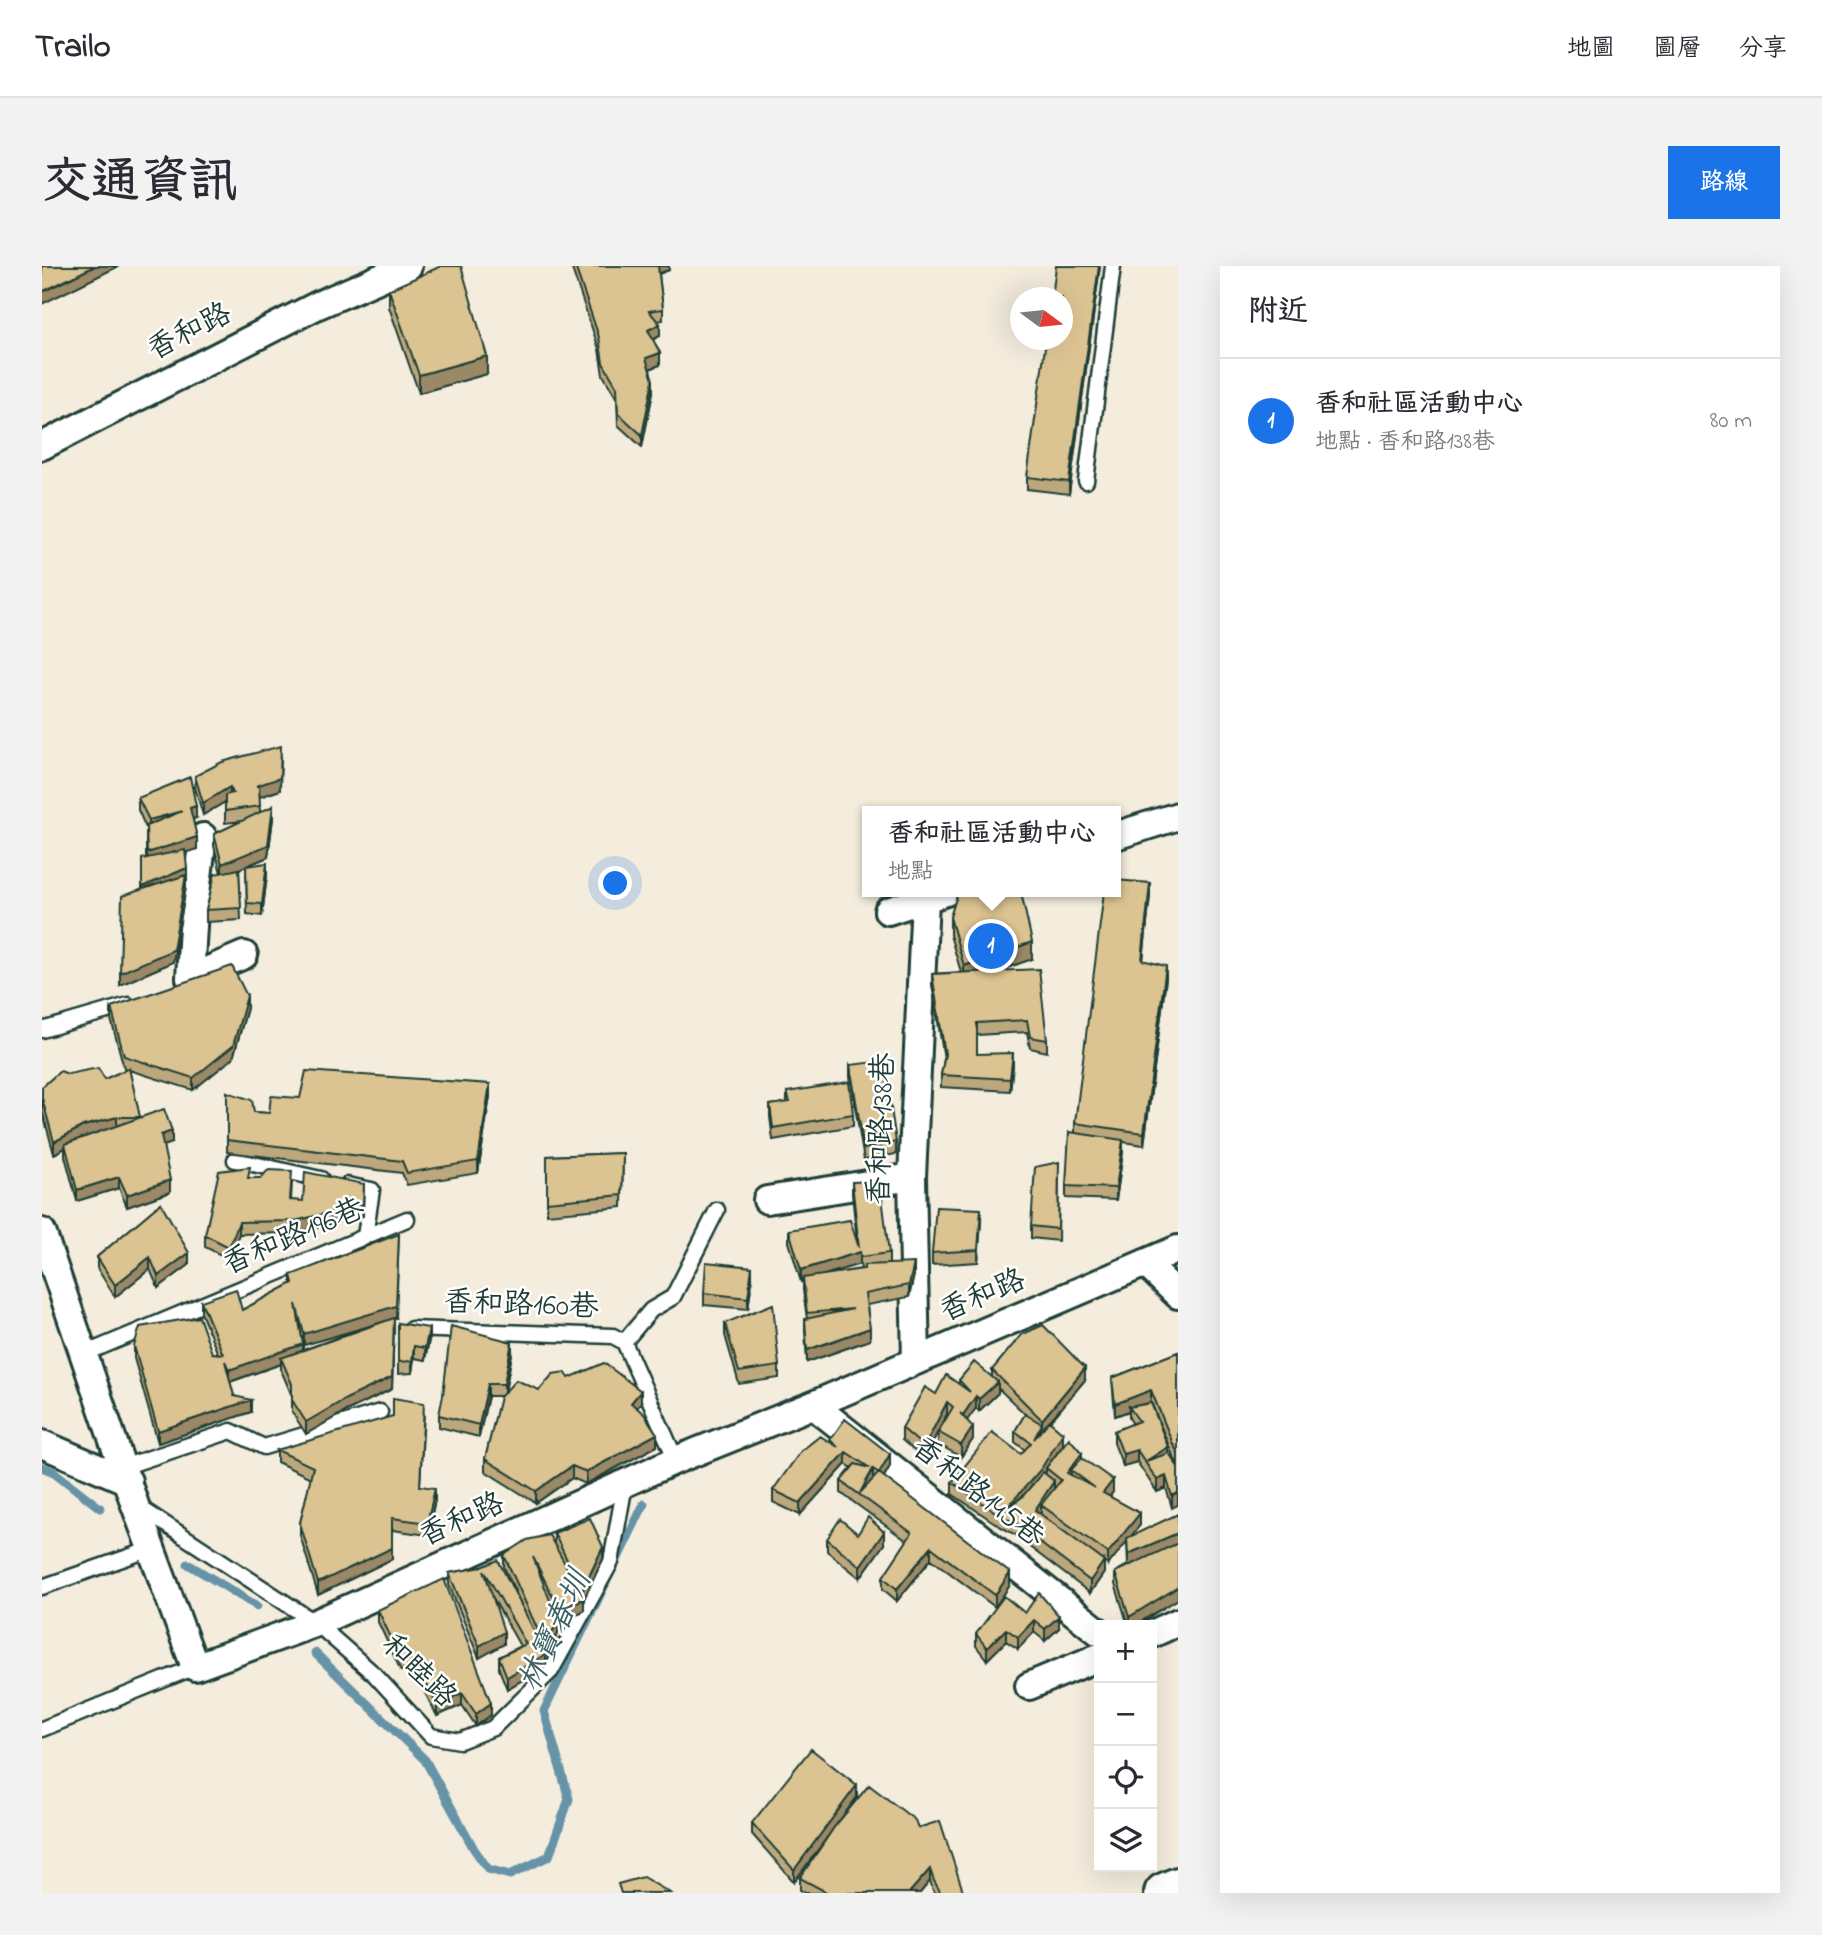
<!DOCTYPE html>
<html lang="zh-TW">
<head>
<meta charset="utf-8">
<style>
	body { margin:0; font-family:"Indie Flower","LXGW WenKai TC",sans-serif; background:#f2f2f3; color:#2b2b33 }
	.controls { position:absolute; right:21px; bottom:21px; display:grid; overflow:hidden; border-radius:0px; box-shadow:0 7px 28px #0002 }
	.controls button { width:63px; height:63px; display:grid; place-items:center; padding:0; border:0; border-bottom:2px solid #e1e1e2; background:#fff; color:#2b2b33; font:35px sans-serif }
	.compass { position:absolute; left:968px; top:21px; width:63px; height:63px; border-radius:50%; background:#fff; box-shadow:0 7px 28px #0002; rotate:105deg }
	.you { position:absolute; left:574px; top:618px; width:24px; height:24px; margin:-18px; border:5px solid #fff; border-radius:50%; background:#1a73e8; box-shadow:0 0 0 10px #1a73e833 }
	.badge { display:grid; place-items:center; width:46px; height:46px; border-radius:50%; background:#1a73e8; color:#fff; font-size:23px; font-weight:700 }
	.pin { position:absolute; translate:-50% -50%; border:4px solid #fff; box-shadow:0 2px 7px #0006 }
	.popup { position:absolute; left:820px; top:540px; width:259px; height:91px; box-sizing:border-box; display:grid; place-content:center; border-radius:0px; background:#fff; filter:drop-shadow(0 2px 5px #0005); font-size:23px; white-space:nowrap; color:#7c7c81 }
	.popup b { font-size:26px; color:#2b2b33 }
	.popup::after { content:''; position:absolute; left:50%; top:100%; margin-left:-14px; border:14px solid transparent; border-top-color:#fff }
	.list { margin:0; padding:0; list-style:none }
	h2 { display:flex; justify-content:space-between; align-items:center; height:91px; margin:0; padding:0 28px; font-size:30px }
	h2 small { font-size:23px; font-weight:400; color:#7c7c81 }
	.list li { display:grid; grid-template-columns:46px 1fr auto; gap:21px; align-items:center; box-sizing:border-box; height:126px; padding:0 28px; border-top:2px solid #e1e1e2 }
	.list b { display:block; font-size:26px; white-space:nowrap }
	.list p { margin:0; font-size:23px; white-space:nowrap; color:#7c7c81 }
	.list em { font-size:23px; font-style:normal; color:#7c7c81 }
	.icon { flex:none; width:38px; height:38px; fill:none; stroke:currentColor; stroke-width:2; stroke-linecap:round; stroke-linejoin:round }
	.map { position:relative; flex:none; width:1136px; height:1627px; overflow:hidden; border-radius:0px }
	header { display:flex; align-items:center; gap:42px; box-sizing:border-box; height:98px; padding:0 35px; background:#fff; border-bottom:2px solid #e1e1e2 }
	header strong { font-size:33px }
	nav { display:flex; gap:38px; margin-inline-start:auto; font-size:24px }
	.intro { display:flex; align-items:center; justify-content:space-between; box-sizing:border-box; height:168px; padding:0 42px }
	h1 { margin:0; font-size:49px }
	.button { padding:18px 32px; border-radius:0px; background:#1a73e8; color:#fff; font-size:24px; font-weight:700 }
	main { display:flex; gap:42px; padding:0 42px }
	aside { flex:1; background:#fff; border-radius:0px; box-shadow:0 7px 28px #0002 }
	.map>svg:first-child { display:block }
</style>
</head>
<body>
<header>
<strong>Trailo</strong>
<nav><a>地圖</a><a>圖層</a><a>分享</a></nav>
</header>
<div class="intro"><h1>交通資訊</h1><a class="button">路線</a></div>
<main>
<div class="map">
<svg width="1136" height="1627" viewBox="0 0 1136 1627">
	<rect width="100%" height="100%" fill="#f4edde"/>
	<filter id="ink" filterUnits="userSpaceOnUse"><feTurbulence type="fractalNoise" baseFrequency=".0143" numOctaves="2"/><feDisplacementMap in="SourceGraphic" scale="14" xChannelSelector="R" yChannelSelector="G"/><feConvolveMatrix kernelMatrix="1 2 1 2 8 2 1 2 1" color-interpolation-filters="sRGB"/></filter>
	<g filter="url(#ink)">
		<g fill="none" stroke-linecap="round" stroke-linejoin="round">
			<path stroke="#6693a7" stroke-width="9" d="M0 1201 12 1206 58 1242
				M146 1298 215 1340
				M273 1387 383 1494 432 1583 446 1603 468 1609 507 1590 527 1533 502 1445 602 1238"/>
			<g stroke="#1f3d34" stroke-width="19">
				<path id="service" d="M1044 215 1071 0
					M0 764 86 739
					M193 894 279 913
					M305 919 330 924 323 970
					M369 1063 571 1070 582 1076 634 1194
					M582 1076 609 1044 631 1031 675 944
					M42 1088 365 953
					M81 1201 189 1165 222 1181 338 1146
					M97 1241 274 1357 333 1409 389 1470 418 1475 451 1462 509 1405 569 1296 583 1218
					M0 1321 109 1283
					M0 1463 153 1401"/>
			</g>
			<g stroke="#1f3d34" stroke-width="32">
				<path id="minor" d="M0 180 276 39 366 0
					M1073 570 1136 550
					M161 571 152 643 148 712 202 689
					M846 645 904 626
					M725 934 870 911
					M0 966 93 1239 153 1401 274 1357 634 1194 771 1139 1136 983
					M1103 997 1136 1029
					M874 1095 870 911 883 633
					M771 1139 1057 1366
					M0 1178 86 1215
					M1110 1368 1136 1356
					M987 1420 1057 1391"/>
			</g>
			<g stroke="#1f3d34" stroke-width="44">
				<path id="primary" d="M1122 1627 1136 1621"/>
			</g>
			<use href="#service" stroke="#fff" stroke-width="14"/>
			<use href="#minor" stroke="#fff" stroke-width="26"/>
			<use href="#primary" stroke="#fff" stroke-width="38"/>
		</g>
		<path fill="#bda87e" stroke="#1f3d34" stroke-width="2" fill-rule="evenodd" d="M529 0H627V4L617 8 621 43V54L615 55 618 70 611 73 618 99 608 103 611 126 600 181 576 159 575 133 561 109 557 83Z
			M1058 0 1027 228 985 223V211Z
			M347 24 445 108 377 127 347 41Z
			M153 510 238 524 217 531 218 546 231 552 226 591 204 600 225 609 220 650 205 648 204 600 197 603 199 654 164 656V644L179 607 172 580V568L200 555 183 557V536L161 549 153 522Z
			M96 532 154 552 151 553 155 583 143 586 145 614 144 615V621L131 696 78 719 100 623V593L104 592V562L96 544Z
			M1108 629 1101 694 1124 712 1102 879 1081 876V886L1074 934 1024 932V920L1033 867V857Z
			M908 651 990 693 958 704 1005 774V786L988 782 985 766 935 769V788L971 799 968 825 899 821V809L902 793 890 719V708L919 706 908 669Z
			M69 741 205 742 191 792 151 824 87 804 98 852 130 877 121 880 128 926 85 941 77 922 35 935 23 890V882L12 888 0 844V821L63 813 85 803 82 802 69 753Z
			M808 799 854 876V888L822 894 808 811Z
			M185 826 212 846 227 847 448 830 436 907 365 919 360 907 185 886Z
			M745 826 811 848V860L731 874 728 851V839L745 837Z
			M581 887 580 941 505 948V890Z
			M1017 908 1016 975 989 972V960Z
			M208 912 250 917 249 934 321 950 253 967 197 968 187 993 163 981V969Z
			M810 916 847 987V998L872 1009 867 1031 825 1039 828 1074 765 1096 763 1065V1053H765L761 1024V1015L759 1016 747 976V964L815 976 810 928ZM818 998 819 1003 781 1009Z
			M119 937 147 999 116 1022 108 1003 73 1031 55 1002V991Z
			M939 954 936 996 890 999V987Z
			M249 1009 354 1052 352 1053 350 1123 304 1145 264 1168 250 1146V1130L239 1104V1098L188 1116 192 1130 209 1146 116 1177 92 1092V1080L176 1088 159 1047V1035L200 1044 249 1018ZM335 1057 261 1084 259 1069 262 1079Z
			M710 1013 706 1043 662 1039V1027Z
			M356 1057 387 1074 383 1094 372 1092 370 1107 356 1108Z
			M683 1057 737 1100V1112L697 1118 683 1069Z
			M1136 1086V1199L1131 1190 1109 1136 1105 1138 1126 1187 1136 1201 1130 1242 1124 1222 1115 1226 1095 1196 1081 1200 1072 1177V1165L1091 1158 1087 1152V1145L1073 1150 1070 1112Z
			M470 1088 463 1126 497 1124 527 1112 599 1137 595 1142 615 1180 544 1218 530 1212 494 1237 443 1205V1193L459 1130H446L437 1171 397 1161V1149Z
			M950 1104 1043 1114 1008 1156 1021 1179 1040 1192 1071 1226 1068 1230 1098 1259 1088 1271 1136 1248V1333L1093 1359H1086L1073 1318V1306L1086 1299 1085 1275 1066 1299 1062 1296V1307L1048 1327 981 1276V1270L979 1272 959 1261 910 1228V1216L979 1188 983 1184 973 1176V1165L983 1148 956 1122V1127L937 1145 934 1142 925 1154 931 1173 919 1191 896 1178V1166L907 1149 905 1148 882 1193 860 1174V1162L894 1128 917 1118V1114L950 1111Z
			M382 1148 378 1220 393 1234 385 1269 350 1264V1293L276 1329 258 1269V1257L269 1212 235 1196V1184Z
			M788 1174 848 1200 842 1211 968 1319 953 1341 889 1293 855 1335 841 1323V1311L865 1275 799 1227V1215L810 1202 804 1198 758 1249 731 1236V1224L788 1176Z
			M512 1267 561 1293 542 1332V1344L519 1359 514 1349 516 1367 504 1391V1400L465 1423 457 1403V1391L478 1380 451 1332 462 1378 437 1392 407 1319V1307L440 1301 484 1349 462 1301V1289L512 1279Z
			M816 1268 842 1278 818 1312 785 1285V1273Z
			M336 1344 449 1449 434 1460 420 1439 395 1450 372 1406 359 1405 336 1356Z
			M983 1347 1017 1362 1003 1375 992 1366 976 1383 964 1375 945 1394 934 1380V1368Z
			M815 1531 752 1616 710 1568V1557Z
			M876 1562 921 1627H892L888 1615 878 1627H764L758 1624V1612Z"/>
		<path fill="#9a8866" stroke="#1f3d34" stroke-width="2" d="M53 0H77L0 38V26Z
			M615 0H627V4L615 8Z
			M1057 0H1058L1027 228V216Z
			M618 58V70L606 76V64Z
			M618 87V99L604 104V92Z
			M445 90V108L377 127V109Z
			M611 114V126L600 181V169Z
			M239 492 238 524 214 532V520Z
			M188 521V533L161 549V537Z
			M154 540V552L148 554V542Z
			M231 540V552L226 591 180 610V598Z
			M140 545 107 566V554Z
			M155 571V583L105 599V587Z
			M225 597V609L220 650V638Z
			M145 602V614L144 615V621L131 696 78 719V707L100 633V621Z
			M1108 617V629L1100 705V694Z
			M990 676V693L922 717V700Z
			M1124 700V712L1102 879V867Z
			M205 730V742L191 792 151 824V812Z
			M971 787V799L968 825V813Z
			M448 818V830L436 907V895Z
			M75 851V863L23 878V882L12 888V876L41 860Z
			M130 865V877L119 881V869Z
			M1081 874V886L1074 934V922Z
			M77 911V922L35 935V924Z
			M128 914V926L85 941V929Z
			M322 918 321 950 253 967V955Z
			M939 943V954L936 996V984Z
			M197 956V968L187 993V981Z
			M357 968 354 1052 352 1053 350 1123 304 1145 264 1168V1156L352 1053 262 1079V1068Z
			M818 986V998L759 1016V1004Z
			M147 987V999L116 1022V1010Z
			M108 991V1003L73 1031V1019Z
			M872 997V1009L867 1031V1019Z
			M710 1001V1013L706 1043V1032Z
			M387 1062V1074L383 1094V1082Z
			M828 1062V1074L765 1096V1084Z
			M470 1076V1088L462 1130V1118Z
			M261 1078V1090L239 1092V1098L187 1116V1104Z
			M372 1080V1092L370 1107V1095Z
			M1043 1102V1114L992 1173 1000 1159V1154Z
			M956 1116V1127L937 1145V1133Z
			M446 1118V1130L437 1171V1159Z
			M1109 1124V1136L1089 1144 1087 1141V1145L1073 1150V1138Z
			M599 1125V1137L589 1149V1137Z
			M934 1130V1142L921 1160V1149Z
			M209 1134V1146L116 1177V1165Z
			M905 1136V1148L882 1193V1181Z
			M931 1161V1173L919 1191V1179Z
			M1021 1167V1179L1004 1202V1206L999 1215 963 1244Z
			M615 1168V1180L544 1218V1206Z
			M1126 1181V1193L1104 1195Z
			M1095 1184V1196L1081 1200V1188Z
			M804 1186V1198L758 1249V1237Z
			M1040 1187V1199L1029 1204V1213L1025 1207Z
			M848 1188V1200L837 1219V1207Z
			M530 1200V1212L494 1237V1225Z
			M831 1203V1215L818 1227Z
			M1124 1210V1222L1115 1226V1214Z
			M1071 1214V1226L1061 1239V1227Z
			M1012 1215V1227L999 1239V1247L993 1256V1244Z
			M393 1222V1234L385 1269V1257Z
			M1136 1227V1239L1130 1242V1230Z
			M990 1247 981 1264V1270L979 1272V1260Z
			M1098 1247V1259L1066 1299V1287Z
			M350 1252V1293L276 1329V1317Z
			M842 1266V1278L818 1312V1300Z
			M1136 1267V1279L1086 1300V1288Z
			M561 1281V1293L542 1333V1344L519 1359V1347L540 1334V1325Z
			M889 1281V1293L855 1335V1323Z
			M1062 1295V1307L1048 1327V1315Z
			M968 1307V1319L953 1341V1329Z
			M1136 1321V1333L1093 1359H1087V1351Z
			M1017 1350V1362L1003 1375V1363Z
			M992 1354V1366L976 1383V1371Z
			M516 1355V1367L504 1391V1400L465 1423V1411L503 1388V1380Z
			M964 1363V1375L945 1394V1382Z
			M462 1366V1378L437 1392V1380Z
			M420 1427V1439L395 1450V1438Z
			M449 1437V1449L434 1460V1448Z
			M815 1519V1531L752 1616V1604Z
			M888 1603V1615L878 1627H867Z"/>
		<path fill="#dcc392" stroke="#1f3d34" stroke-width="2" fill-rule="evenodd" d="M0 0H53L0 26Z
			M399 0H419L445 90 377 109 347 24Z
			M533 0H616L621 43 607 45 618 58 606 64 618 87 604 92 611 114 600 169 576 147 575 121 561 97 557 71Z
			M1014 0H1057L1027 216 985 211 1004 74H1020V32H1010Z
			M239 480 238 512 214 520H217L218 540 183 545V529L191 527 188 521 161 537 153 510 180 496Z
			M148 511 154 540 148 542 155 571 105 587 104 560 140 545 107 554 96 532Z
			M231 540 226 579 180 598 172 568Z
			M143 584 145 602 100 621V593Z
			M225 597 220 638 205 637 204 600Z
			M197 603 199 642 164 644 173 608Z
			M144 609 131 684 78 707 80 630Z
			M1073 614 1108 617 1100 694 1124 700 1102 867 1033 857 1062 626H1073Z
			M916 626H979L990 676 922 700 908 651Z
			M190 700 205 730 191 780 151 812 82 790 69 741Z
			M997 703 1005 774 988 771 985 754 935 757V788L971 787 968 813 899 809 903 788 890 708Z
			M842 795 854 876 822 883 808 799Z
			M56 802 63 813 87 802 98 851H75L41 860 12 876 0 832V821L18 805 26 808Z
			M264 805 448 818 436 895 365 907 360 895 185 874V826L210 834 212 846 227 847 229 830 258 832Z
			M807 816 811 848 731 862 728 839 748 836 745 826Z
			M122 843 130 865 119 869 128 914 85 929 77 911 35 924 23 878Z
			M1027 866 1081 874 1074 922 1024 920Z
			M581 887 580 929 505 936V890Z
			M1017 896 1016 963 989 960 993 901Z
			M208 901 206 912H219L226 904 250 905 248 934 261 935 263 906 322 918 321 938 253 955 197 956 187 981 163 969 177 905Z
			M838 915 847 987 819 991 818 986 759 1004 747 964 808 954 817 982 810 916Z
			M119 937 147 987 116 1010 108 991 73 1019 55 991Z
			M894 941 939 943 936 984 890 987Z
			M357 968 354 1040 262 1068 254 1038 261 1078 187 1104 183 1095 192 1130 209 1134 116 1165 92 1080 98 1061 157 1051 170 1087 181 1088 159 1035 194 1023 200 1044 251 1017 249 1009Z
			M664 996 710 1001 706 1032 662 1027Z
			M872 997 867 1019 823 1028 828 1062 765 1084 763 1053 811 1043 765 1047 761 1012 822 1003V999Z
			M731 1038 737 1100 697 1106 683 1057Z
			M352 1052 350 1111 304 1133 264 1156 250 1134V1118L239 1092Z
			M356 1057 387 1062 383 1082 372 1080 370 1095 356 1096Z
			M1001 1059 1043 1102 1000 1154 950 1104 979 1069Z
			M409 1060 470 1076 462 1118H446L437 1159 397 1149 401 1129Z
			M1136 1086V1187L1131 1178 1109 1124 1073 1138 1070 1112Z
			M932 1096 956 1116 937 1133 934 1130 921 1149 918 1147 931 1161 919 1179 896 1166 911 1141 905 1136 882 1181 860 1162 883 1121 894 1128 904 1109 928 1126 917 1114Z
			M562 1097 599 1125 589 1137 602 1148 615 1168 544 1206 530 1200 494 1225 443 1193 458 1131 474 1114 497 1124 511 1108 523 1106 527 1112Z
			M351 1132 382 1137 378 1220 393 1222 385 1257 350 1252V1282L276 1317 258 1257 271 1201 235 1184 351 1150Z
			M1109 1137 1126 1181 1104 1195 1127 1187 1136 1201V1227L1130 1230 1124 1210 1115 1214 1095 1184 1081 1188 1072 1165 1097 1155 1087 1141Z
			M983 1148 1000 1158 992 1173 1007 1155 1021 1167 999 1203 963 1244 980 1231 1001 1206 1012 1215 993 1244 1062 1295 1048 1315 981 1264 990 1247 979 1260 959 1250 910 1216 950 1166 979 1188 989 1177 973 1165Z
			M803 1153 848 1188 837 1207 968 1307 953 1329 889 1281 855 1323 841 1311 870 1267 799 1215 813 1198 828 1202 804 1186 758 1237 731 1224 759 1185 778 1170 796 1181 788 1174ZM831 1203 837 1207 818 1227Z
			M1027 1172 1040 1187 1025 1207 1053 1222 1029 1204 1040 1192 1071 1214 1061 1227 1098 1247 1066 1287 999 1239 1019 1214 1004 1202Z
			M1136 1248V1267L1086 1288 1085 1272Z
			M826 1251 842 1266 818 1300 785 1273 798 1253 816 1268Z
			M548 1252 561 1281 540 1325 512 1267Z
			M507 1269 542 1332 519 1347 491 1291 516 1355 503 1380 462 1289 485 1274Z
			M1136 1277V1321L1087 1351 1073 1306Z
			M456 1294 504 1388 465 1411 457 1391 484 1378 442 1304 462 1366 437 1380 407 1307 440 1301Z
			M402 1313 449 1437 434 1448 420 1427 395 1438 372 1394 359 1393 336 1344Z
			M997 1327 1017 1350 1003 1363 992 1354 976 1371 964 1363 945 1382 934 1368 962 1330 983 1347Z
			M769 1483 815 1519 752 1604 710 1557Z
			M827 1519 873 1554 876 1562 898 1555 921 1625 918 1627H899L892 1615 888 1603 867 1627H786L758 1612 793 1560Z
			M601 1611 628 1627H579L576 1618Z"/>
	</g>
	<g text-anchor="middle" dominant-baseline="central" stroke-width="5" stroke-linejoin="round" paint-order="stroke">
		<g font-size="30" fill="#1f3d34" stroke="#fff">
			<text transform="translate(148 67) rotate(-27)">香和路</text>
			<text transform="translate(841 863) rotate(-88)">香和路138巷</text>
			<text transform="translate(252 972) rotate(-23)">香和路196巷</text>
			<text transform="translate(941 1031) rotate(-23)">香和路</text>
			<text transform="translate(479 1040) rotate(2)">香和路160巷</text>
			<text transform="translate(935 1227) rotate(38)">香和路145巷</text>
			<text transform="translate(420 1255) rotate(-24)">香和路</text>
			<text transform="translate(376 1406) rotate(44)">和睦路</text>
		</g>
		<g font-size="32" font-style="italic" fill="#3d6164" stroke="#fff">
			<text transform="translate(514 1366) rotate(-65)">林寶春圳</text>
		</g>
	</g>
</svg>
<div class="controls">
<button>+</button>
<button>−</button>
<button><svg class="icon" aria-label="locate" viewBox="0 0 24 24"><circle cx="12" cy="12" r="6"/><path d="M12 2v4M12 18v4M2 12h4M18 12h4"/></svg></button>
<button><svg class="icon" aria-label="layers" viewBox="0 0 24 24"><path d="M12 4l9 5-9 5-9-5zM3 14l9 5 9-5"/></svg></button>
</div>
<svg class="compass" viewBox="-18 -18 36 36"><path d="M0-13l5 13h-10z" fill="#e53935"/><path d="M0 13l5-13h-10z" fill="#7c7c81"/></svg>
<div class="you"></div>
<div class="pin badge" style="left:949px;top:680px">1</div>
<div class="popup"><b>香和社區活動中心</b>地點</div>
</div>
<aside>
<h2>附近<small></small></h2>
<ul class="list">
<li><span class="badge">1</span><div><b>香和社區活動中心</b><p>地點 · 香和路138巷</p></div><em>80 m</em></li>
</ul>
</aside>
</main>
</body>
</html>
